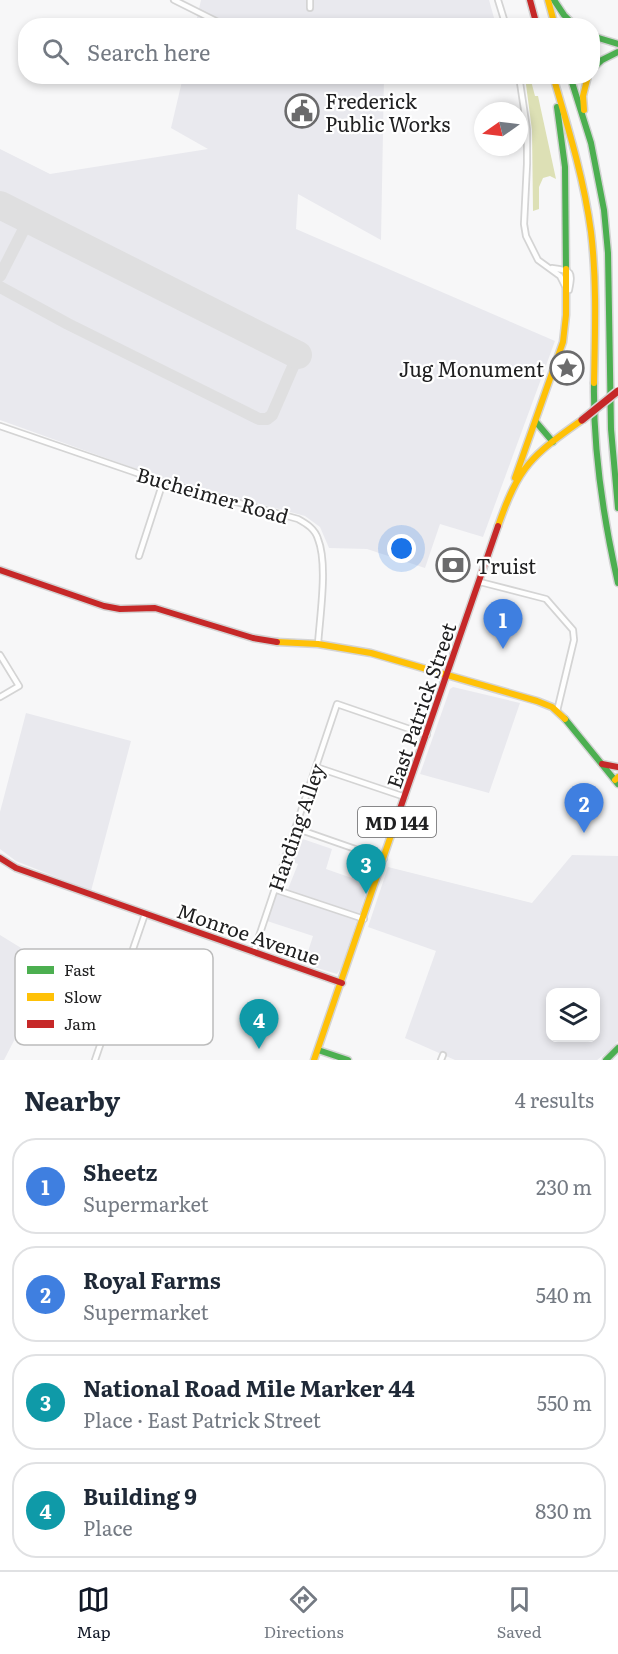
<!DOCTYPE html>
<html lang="en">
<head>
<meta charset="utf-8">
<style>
	body { margin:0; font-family:Literata,serif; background:#f6f6f7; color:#1f2937 }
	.controls { position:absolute; right:18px; bottom:18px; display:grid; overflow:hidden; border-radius:12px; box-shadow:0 3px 9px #0003 }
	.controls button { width:54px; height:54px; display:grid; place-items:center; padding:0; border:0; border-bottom:2px solid #e0e1e3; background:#fff; color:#1f2937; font:30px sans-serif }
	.compass { position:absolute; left:474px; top:102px; width:54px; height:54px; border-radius:50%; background:#fff; box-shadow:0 3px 9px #0003; rotate:256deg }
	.you { position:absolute; left:402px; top:549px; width:21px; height:21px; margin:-15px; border:4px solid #fff; border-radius:50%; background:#1a73e8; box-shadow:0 0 0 9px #1a73e833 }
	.badge { display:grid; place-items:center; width:39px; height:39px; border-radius:50%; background:#111827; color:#fff; font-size:20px; font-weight:700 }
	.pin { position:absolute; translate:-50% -50px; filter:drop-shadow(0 2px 3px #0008) }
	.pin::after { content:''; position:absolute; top:32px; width:21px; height:18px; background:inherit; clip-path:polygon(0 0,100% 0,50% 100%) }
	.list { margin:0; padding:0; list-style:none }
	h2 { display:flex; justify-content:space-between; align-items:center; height:78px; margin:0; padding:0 24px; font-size:26px }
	h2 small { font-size:20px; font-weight:400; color:#747a83 }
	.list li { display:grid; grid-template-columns:39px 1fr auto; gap:18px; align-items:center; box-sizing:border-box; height:96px; margin:0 12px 12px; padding:0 12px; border:2px solid #e0e1e3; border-radius:24px }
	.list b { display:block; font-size:22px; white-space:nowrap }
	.list p { margin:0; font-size:20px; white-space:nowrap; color:#747a83 }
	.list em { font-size:20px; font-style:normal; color:#747a83 }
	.icon { flex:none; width:33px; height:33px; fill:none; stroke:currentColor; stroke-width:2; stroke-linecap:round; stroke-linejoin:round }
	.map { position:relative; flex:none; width:618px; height:1060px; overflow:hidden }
	.search { position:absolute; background:#fff; box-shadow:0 3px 9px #0003; left:18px; right:18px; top:18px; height:66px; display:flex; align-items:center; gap:15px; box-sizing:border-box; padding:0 21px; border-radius:24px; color:#747a83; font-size:22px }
	.sheet { height:510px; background:#fff }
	nav { display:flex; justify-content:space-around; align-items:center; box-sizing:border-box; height:84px; border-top:2px solid #e0e1e3; background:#fff; font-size:16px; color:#747a83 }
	nav a { display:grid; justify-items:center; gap:3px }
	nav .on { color:#111827 }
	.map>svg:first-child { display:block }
</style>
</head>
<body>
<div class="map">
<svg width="618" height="1060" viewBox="0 0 618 1060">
	<rect width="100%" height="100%" fill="#f7f7f8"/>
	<path fill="#e9e9ee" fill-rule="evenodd" d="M201 0H489L496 25 195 26Z
		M183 77H384L381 240 298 194 296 229 555 341 483 537 440 524 425 568 367 549 329 548 320 527 305 516 153 475 0 420V149L50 174 208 149 171 128Z
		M453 687 520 703 489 793 420 774 450 689Z
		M26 713 131 741 91 891 16 861 0 849V812Z
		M297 837 332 849 326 869 369 884 341 968 337 974 304 964 313 936 267 921 278 886 288 889 298 864 290 861Z
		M572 855 618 856V1041L609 1051 597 1060H455L405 1038 436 951 368 927 388 867 532 903ZM550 993H596V1038H550Z
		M0 935 52 967 4 1060H0Z"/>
	<path fill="#dde0b5" d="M525 77H530L535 96H538L556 179 550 176 543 178 539 187V209L533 211 532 130Z"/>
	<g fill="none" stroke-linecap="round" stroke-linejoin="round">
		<path stroke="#dfdfe0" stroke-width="12" d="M0 276 29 219
			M0 287 68 324 259 419H267L272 415 298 355"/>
		<path stroke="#dfdfe0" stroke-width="28" d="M0 205 298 355"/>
		<g stroke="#d4d4d4" stroke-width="8">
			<path id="street" d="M174 0 226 26
				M498 0 506 26
				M310 8V0
				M519 76 527 129V164L524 224 526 236 538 260 560 276 565 286
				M552 268C571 271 573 270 569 290
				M0 426 163 482 298 519C307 524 315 529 318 539 328 564 320 615 318 644
				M139 556 163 482
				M480 582 546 599 573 630 574 640 557 711
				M0 655 19 686 0 697
				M316 767 405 797
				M295 828 384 859
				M274 889 364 919
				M254 951 337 704 427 735
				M95 1060 145 914
				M441 1060 443 1055"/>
		</g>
		<g stroke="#d4d4d4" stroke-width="9">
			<path id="fast" d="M554 0 564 15 575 26
				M592 36 618 44
				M592 69 602 60 618 52
				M570 76 591 143 604 210 608 253 611 429 618 508
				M557 107 565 167 566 269
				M594 383C593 450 603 517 618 583
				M536 422 553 442
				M565 719 618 784
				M318 1050 348 1060
				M606 1060 618 1048"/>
		</g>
		<g stroke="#d4d4d4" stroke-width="9">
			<path id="slow" d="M548 0 555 26
				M553 76C568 127 584 179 591 232 597 282 595 332 594 383
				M584 110 583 96 588 76
				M515 478 563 342 566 315V269
				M498 526C519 466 531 456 582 420
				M277 642 318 644 371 653 537 701 552 707 565 719
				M615 780 618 777
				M314 1060 400 809"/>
		</g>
		<g stroke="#d4d4d4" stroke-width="9">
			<path id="jam" d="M530 0 537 26
				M0 570 104 606 120 609 155 608 253 638 277 642
				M602 764 618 767
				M400 809 498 526
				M0 858 16 868 342 983"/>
		</g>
		<use href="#street" stroke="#fefefe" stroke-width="4.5"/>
		<use href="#fast" stroke="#4caf50" stroke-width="6"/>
		<use href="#slow" stroke="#ffc107" stroke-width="6"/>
		<use href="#jam" stroke="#c62828" stroke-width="6"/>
		<g stroke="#d4d4d5" stroke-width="10" stroke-linecap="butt">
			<path id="jam-bridge" d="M582 420 618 391"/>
		</g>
		<use href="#jam-bridge" stroke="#c62828" stroke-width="7"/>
	</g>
	<defs>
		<g id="civic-ring" transform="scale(1.725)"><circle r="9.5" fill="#fff" stroke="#6b6b6c" stroke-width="1.5"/><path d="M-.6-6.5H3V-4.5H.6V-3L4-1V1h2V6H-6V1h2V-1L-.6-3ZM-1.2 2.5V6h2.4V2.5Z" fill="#6b6b6c"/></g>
		<g id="sight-ring" transform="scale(1.725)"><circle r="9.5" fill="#fff" stroke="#6b6b6c" stroke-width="1.5"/><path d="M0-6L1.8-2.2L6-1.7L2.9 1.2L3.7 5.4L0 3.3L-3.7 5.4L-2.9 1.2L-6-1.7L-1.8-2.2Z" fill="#6b6b6c"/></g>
		<g id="bank-ring" transform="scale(1.725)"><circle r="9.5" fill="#fff" stroke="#6b6b6c" stroke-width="1.5"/><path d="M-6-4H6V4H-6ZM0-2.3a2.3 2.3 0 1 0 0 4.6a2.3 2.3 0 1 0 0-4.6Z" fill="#6b6b6c"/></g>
	</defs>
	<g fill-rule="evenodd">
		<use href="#civic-ring" x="302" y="111"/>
		<use href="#sight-ring" x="567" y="368"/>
		<use href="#bank-ring" x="453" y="565"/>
	</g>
	<g text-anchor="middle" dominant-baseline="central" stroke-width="4.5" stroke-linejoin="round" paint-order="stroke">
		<rect fill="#fff" stroke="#636364" stroke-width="1.5" x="358" y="807" width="78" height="30" rx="4.5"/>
		<g font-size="18" font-weight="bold" fill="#202021">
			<text x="397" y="822">MD 144</text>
		</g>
		<g font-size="20" fill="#202021" stroke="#fff" text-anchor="start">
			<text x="325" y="100">Frederick<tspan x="325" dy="23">Public Works</tspan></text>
			<text x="544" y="368" text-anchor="end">Jug Monument</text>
			<text x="476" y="565">Truist</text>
		</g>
		<g font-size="20" fill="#202021" stroke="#fff">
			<text transform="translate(213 494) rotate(16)">Bucheimer Road</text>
			<text transform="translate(420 705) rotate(-71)">East Patrick Street</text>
			<text transform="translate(295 827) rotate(-71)">Harding Alley</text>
			<text transform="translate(249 933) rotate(19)">Monroe Avenue</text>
		</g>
	</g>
	<rect x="15" y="949" width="198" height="96" rx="9" fill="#fff" stroke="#bcbcbc" stroke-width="1.5"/>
	<rect x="27" y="966" width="27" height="8" fill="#4caf50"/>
	<rect x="27" y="993" width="27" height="8" fill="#ffc107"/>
	<rect x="27" y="1020" width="27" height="8" fill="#c62828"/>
	<g font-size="16" fill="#202021">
		<text x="64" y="976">Fast</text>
		<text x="64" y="1003">Slow</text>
		<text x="64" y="1030">Jam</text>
	</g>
</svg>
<div class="controls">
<button><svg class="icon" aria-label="layers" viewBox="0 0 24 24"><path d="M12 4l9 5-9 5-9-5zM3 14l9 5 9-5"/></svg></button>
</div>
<svg class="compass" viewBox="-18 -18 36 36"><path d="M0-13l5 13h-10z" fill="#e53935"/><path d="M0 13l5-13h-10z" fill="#747a83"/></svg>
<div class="you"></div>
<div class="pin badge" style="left:503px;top:649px;background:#3f7fe0">1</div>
<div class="pin badge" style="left:584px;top:833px;background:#3f7fe0">2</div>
<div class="pin badge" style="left:366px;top:894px;background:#0f9aa8">3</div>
<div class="pin badge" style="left:259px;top:1049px;background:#0f9aa8">4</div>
<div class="search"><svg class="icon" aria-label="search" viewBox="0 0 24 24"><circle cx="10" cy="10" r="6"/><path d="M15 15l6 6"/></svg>Search here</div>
</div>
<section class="sheet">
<h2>Nearby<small>4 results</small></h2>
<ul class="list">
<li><span class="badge" style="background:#3f7fe0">1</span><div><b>Sheetz</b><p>Supermarket</p></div><em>230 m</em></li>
<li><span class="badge" style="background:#3f7fe0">2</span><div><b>Royal Farms</b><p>Supermarket</p></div><em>540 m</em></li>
<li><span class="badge" style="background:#0f9aa8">3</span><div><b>National Road Mile Marker 44</b><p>Place · East Patrick Street</p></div><em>550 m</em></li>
<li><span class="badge" style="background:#0f9aa8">4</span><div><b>Building 9</b><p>Place</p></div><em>830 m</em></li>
</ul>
</section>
<nav>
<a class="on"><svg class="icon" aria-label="map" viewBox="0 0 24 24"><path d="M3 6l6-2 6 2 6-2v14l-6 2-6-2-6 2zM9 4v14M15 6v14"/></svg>Map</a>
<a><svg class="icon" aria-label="directions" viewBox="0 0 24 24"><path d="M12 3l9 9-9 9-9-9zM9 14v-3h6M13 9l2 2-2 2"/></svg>Directions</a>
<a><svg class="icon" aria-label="saved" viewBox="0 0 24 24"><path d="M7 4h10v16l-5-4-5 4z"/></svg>Saved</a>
</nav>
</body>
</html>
